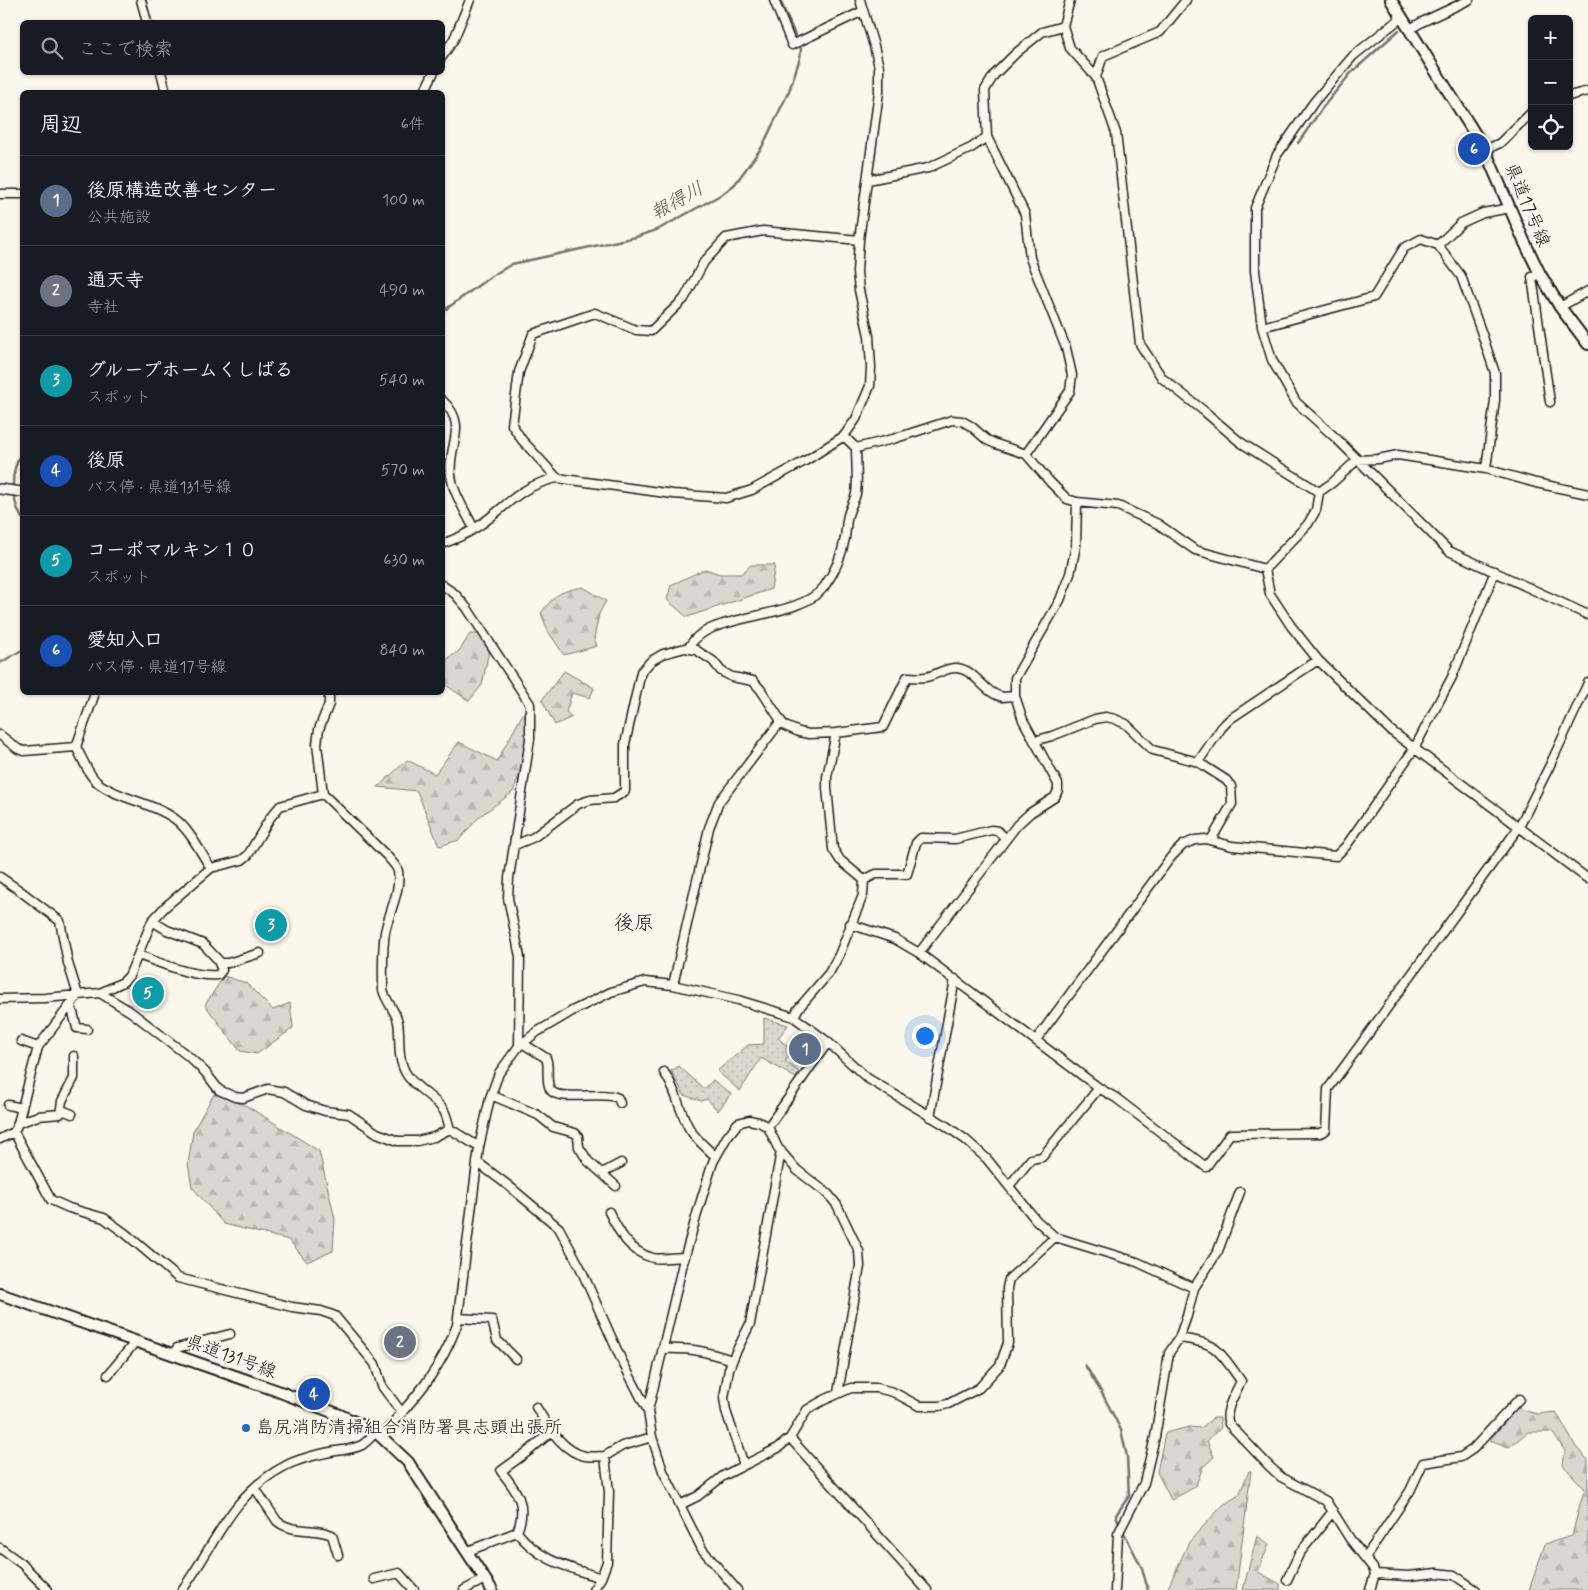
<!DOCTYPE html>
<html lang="ja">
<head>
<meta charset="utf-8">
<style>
	body { margin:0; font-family:Mynerve,"Klee One",sans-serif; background:#20242c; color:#f1f3f6 }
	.controls { position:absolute; right:15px; top:15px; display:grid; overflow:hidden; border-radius:8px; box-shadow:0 1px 4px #0004 }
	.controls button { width:45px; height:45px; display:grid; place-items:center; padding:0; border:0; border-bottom:1px solid #363941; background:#171b24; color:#f1f3f6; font:25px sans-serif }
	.you { position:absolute; left:924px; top:1035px; width:18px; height:18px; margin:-12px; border:4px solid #fff; border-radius:50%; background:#1a73e8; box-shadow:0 0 0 8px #1a73e833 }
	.badge { display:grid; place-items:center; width:32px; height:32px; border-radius:50%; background:#1f6fb2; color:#fff; font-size:16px; font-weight:700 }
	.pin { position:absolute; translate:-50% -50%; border:2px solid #fff; box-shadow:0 1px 5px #0006 }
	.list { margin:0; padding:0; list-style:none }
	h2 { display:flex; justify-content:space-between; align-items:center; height:65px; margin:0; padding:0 20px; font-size:21px }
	h2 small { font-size:16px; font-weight:400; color:#9ea1a6 }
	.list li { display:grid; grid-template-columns:32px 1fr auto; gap:15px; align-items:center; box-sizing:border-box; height:90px; padding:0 20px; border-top:1px solid #363941 }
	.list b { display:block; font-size:19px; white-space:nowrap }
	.list p { margin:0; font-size:16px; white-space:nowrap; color:#9ea1a6 }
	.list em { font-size:16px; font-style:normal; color:#9ea1a6 }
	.icon { flex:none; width:28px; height:28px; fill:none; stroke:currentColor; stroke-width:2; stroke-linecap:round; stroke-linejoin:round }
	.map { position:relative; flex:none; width:1588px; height:1590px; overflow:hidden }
	.search { position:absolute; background:#171b24; box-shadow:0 1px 4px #0004; left:20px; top:20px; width:425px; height:55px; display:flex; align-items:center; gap:12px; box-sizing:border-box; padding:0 18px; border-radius:8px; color:#9ea1a6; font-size:19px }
	.panel { position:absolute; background:#171b24; box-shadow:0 1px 4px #0004; left:20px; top:90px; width:425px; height:605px; border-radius:8px }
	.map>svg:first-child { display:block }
</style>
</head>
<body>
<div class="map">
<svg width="1588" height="1590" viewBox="0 0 1588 1590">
	<defs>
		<pattern id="grass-dots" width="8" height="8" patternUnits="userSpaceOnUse" patternTransform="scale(1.25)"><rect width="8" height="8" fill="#dad7ce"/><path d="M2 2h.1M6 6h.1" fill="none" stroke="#bab8b0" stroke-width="1.8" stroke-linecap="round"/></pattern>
		<pattern id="forest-firs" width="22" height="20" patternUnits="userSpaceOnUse" patternTransform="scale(1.25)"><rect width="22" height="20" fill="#dad7ce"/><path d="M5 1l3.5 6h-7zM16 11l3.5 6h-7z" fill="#bab8b0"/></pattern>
	</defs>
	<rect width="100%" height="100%" fill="#fbf7ec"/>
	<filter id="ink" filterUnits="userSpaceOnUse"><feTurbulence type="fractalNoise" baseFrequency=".02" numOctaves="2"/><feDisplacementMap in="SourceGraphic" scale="10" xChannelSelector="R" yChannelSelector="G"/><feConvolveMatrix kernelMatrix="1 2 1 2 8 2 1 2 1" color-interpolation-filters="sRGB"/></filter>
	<g filter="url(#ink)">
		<path fill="url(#grass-dots)" stroke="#7b7a75" d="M764 1018 788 1025 778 1038 793 1051 785 1061 799 1072 796 1078 761 1058 740 1091 717 1071 748 1045 764 1044Z
			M679 1066 704 1089 713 1080 731 1094 718 1111 707 1099 701 1101 684 1095 671 1071Z"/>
		<path fill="url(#forest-firs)" stroke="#7b7a75" d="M751 565H775L771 589 687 617 667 600 671 585 705 569 720 574H741Z
			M583 587 606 601 599 614 594 638 597 646 564 655 548 631 541 613C556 593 559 592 583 587Z
			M470 634H479L489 651 482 685 469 701 443 683 442 663 460 650Z
			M564 671 594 688 590 698 572 693 566 712 572 717 555 725 542 700Z
			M525 710 526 740 521 770 513 792 479 817 459 840 439 846 417 791 378 787 407 760 435 774 459 742 497 761Z
			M224 976 246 983 273 1010 290 1003 293 1028 257 1054 240 1051 205 1005Z
			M214 1094 247 1106 319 1151 335 1219 333 1251 307 1262 289 1240 224 1224 192 1187 188 1164 193 1131Z
			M1517 1408 1537 1414 1556 1412 1576 1447 1588 1460V1590H1529L1545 1544 1572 1536 1580 1504 1585 1489 1563 1465 1565 1451 1552 1432H1528L1509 1447 1490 1440Z
			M1213 1418H1220L1221 1428 1207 1441 1214 1457 1203 1467 1195 1487 1171 1500 1157 1472 1165 1433 1189 1427 1201 1428Z
			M1249 1471H1251L1236 1590H1167L1189 1542 1223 1505 1239 1495Z
			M1257 1536 1269 1544 1258 1572 1280 1584V1590H1243Z"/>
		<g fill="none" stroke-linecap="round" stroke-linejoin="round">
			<path stroke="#74726e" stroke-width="2.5" d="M1430 14 1459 0
				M1413 22 1421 18
				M1298 143 1323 107 1351 73 1399 30
				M442 312 490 277 512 264 636 237 659 229 724 193 735 184 762 147 789 91 800 58 801 49 780 0
				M22 453C9 472 11 499 22 518
				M0 663 22 650
				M1085 1365 1103 1395 1121 1430 1127 1457 1129 1496 1116 1515 1120 1526
				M1123 1531 1142 1568 1148 1590"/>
			<g stroke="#1c1c1c" stroke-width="11">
				<path id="minor" d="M141 0 147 22
					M774 0 792 45 863 11
					M1070 0 1063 26 1070 48 1096 77 1116 133 1140 344 1162 378 1204 411 1240 442 1319 492
					M1402 17 1353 56 1314 102 1277 155 1255 208V271L1262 327 1272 360 1296 402 1338 440 1449 551 1588 615
					M1410 29 1422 22 1469 0
					M442 57 454 39 470 0
					M161 72 166 92
					M1096 77 1103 56 1160 32 1186 0
					M424 92 434 72
					M1569 96 1588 91
					M1485 150 1500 143 1532 112
					M868 180 928 168 971 148 987 137
					M0 194H22
					M1438 245 1461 223 1483 213 1510 208
					M1540 274 1532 277 1550 402
					M1560 307 1588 291
					M1262 327 1374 297 1404 248 1421 239 1438 245 1461 276 1482 334 1495 373V400L1486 469
					M442 400C470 426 447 445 451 475 453 493 466 512 474 529
					M844 436 856 448 893 439 952 420 962 421 971 426 987 440 996 444 1026 454 1050 482 1067 499 1077 502 1118 506 1158 524 1195 550 1265 569
					M1026 454 1070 391 1072 375 1066 348 1030 258 1025 214 987 137 985 90 994 75 1016 53 1042 32 1063 26
					M557 478 522 440 512 425 519 372 533 334 595 313 636 330 651 331 684 299 704 262 726 238 763 231 859 240
					M442 544C453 540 465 535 474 529 507 508 516 487 557 478L673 494 726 498 752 490 805 461 844 436 856 419 870 386 871 367 869 336 859 290 857 272 859 240 879 92V67L874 46 860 0
					M1265 569 1270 594 1291 626 1318 660 1390 730 1588 879
					M1265 569 1308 524 1316 510 1319 492 1332 483 1357 460 1378 459 1398 455 1486 469 1536 483 1588 494
					M442 585 455 594 467 608 530 704V739L509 878 508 898 520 957 519 1046
					M689 648C704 611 797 622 824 587 834 573 842 555 845 538 846 531 846 523 848 515 850 508 854 501 856 494 858 480 856 462 856 448
					M329 692V704L319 729 317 744 323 794 387 856C391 861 396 865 398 871 401 891 389 912 385 932 382 951 383 971 383 990 386 1002 396 1011 398 1022 401 1040 396 1058 407 1075 417 1090 434 1096 444 1111 447 1116 448 1123 450 1129L479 1147
					M836 733 827 777V788L833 849 840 860 864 880
					M0 735 18 749 24 751 76 747C83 759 88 775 98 783 121 800 152 802 175 819 190 830 200 852 211 868
					M1034 741 1052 736 1095 719 1106 717 1115 719 1126 724 1153 750 1198 762 1226 780 1231 786 1232 804 1211 840
					M76 747 94 696
					M1198 762 1222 727 1230 719 1318 660
					M515 845 534 837 578 804 590 800 614 798 625 791V744L641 672 651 661 663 654 685 648 696 650 713 661 721 671 732 677 753 681 761 690 781 721 785 726 799 732 809 734 836 733 883 727 907 677C913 677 920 678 926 677 937 675 946 667 957 668 976 670 984 694 1003 697 1006 697 1011 696 1015 696
					M0 877 19 890 60 921 68 963 78 995 38 1047 18 1123 14 1132 0 1139
					M864 880 876 874H907L916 843 921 838 955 839 991 830 998 831 1006 839
					M152 921 167 930 203 944 221 963H228L260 953
					M850 924 895 939 919 953 1099 1088 1116 1098 1206 1167 1230 1134 1320 1133 1326 1130 1328 1089 1519 827 1550 765 1588 683
					M919 953 1017 825 1030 813 1055 797 1058 790V784L1023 720 1015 696V678L1060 600 1070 574 1076 546 1077 502
					M138 955C164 964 191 977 218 975L222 970 218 961
					M673 985 709 828 719 802 781 721
					M100 993 131 1012 188 1056 205 1072 219 1090 235 1097 243 1098 268 1089 284 1092 306 1105 325 1111 349 1114 377 1133 398 1141H417L434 1137 450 1129
					M0 999 45 998 100 993 123 982 129 976 152 921 165 907 211 868 242 860 248 855 270 818 280 806 323 794
					M71 1005 77 1028 87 1029
					M794 1017 798 1009 829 973 839 955 863 895 864 880
					M1036 1040 1171 857 1183 845 1195 840 1205 839 1232 846 1336 856 1346 846 1414 749 1452 677 1495 571
					M21 1041 38 1047
					M522 1043 546 1058C550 1067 545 1079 550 1089 557 1103 602 1090 618 1098L620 1103
					M664 1072C676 1089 679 1110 689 1128 696 1140 707 1148 716 1157
					M491 1095 538 1115 553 1127 575 1133 578 1136 579 1147 588 1161 616 1186
					M8 1105 22 1108
					M62 1110 72 1114
					M930 1117 955 979
					M18 1123 38 1116 60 1114 62 1101 74 1078V1056
					M768 1127 828 1042
					M14 1132 51 1200 69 1208 104 1218 126 1234 178 1278 292 1307 321 1311 335 1316 375 1364 382 1386 402 1413
					M477 1162 509 1186 559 1228 580 1267 621 1359 648 1411 652 1437 663 1471 702 1549 737 1590
					M602 1173 621 1163
					M1009 1186 1031 1159 1042 1157 1099 1088
					M609 1212C619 1232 629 1252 653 1258 662 1260 675 1257 685 1257
					M458 1318 492 1320 497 1340 516 1359
					M1179 1338C1191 1340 1203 1341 1213 1347 1224 1355 1233 1370 1241 1381 1236 1393 1223 1411 1229 1424L1269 1466 1281 1477 1326 1501 1350 1539 1373 1568 1375 1574 1370 1590
					M662 1349C692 1348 704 1351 732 1360
					M174 1354 177 1348 230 1334
					M108 1375 136 1341
					M536 1407C547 1424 562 1452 585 1456 592 1457 599 1456 605 1456
					M648 1411 683 1263 699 1207 713 1162 727 1137 738 1123 749 1120 759 1122 768 1127 778 1148 797 1170 828 1194 837 1205 859 1251 860 1266 838 1393
					M381 1436C414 1399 440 1372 457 1325L479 1147 490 1098 499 1073 519 1046 537 1032 574 1010 611 992 645 982 673 985 738 1000 794 1017 828 1042 867 1078 945 1125 966 1140 987 1159 1036 1220 1055 1237 1137 1262 1194 1288
					M790 1438 927 1590
					M744 1465 726 1411 724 1398 729 1369 735 1354 750 1324 781 1151
					M255 1488 277 1521C292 1534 315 1527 332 1535L338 1555
					M680 1505 698 1496 723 1476 778 1448 790 1438 807 1410 822 1401 851 1388H877L893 1392 919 1406H939L948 1404 979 1388 1000 1365 1008 1343 1007 1288 1009 1279 1055 1237
					M517 1532C541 1562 566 1566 601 1578
					M0 1548 22 1564 48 1590
					M468 1551 517 1532C528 1505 517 1491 501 1471L530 1450 552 1431
					M1365 1558 1410 1491 1423 1463 1461 1457 1473 1449 1519 1399
					M1375 1574 1408 1576 1437 1573 1454 1575 1476 1590
					M374 1579 399 1573 414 1590
					M1287 1580 1299 1554 1333 1511
					M182 1590C216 1544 230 1495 285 1466 300 1458 319 1454 336 1451 344 1450 354 1449 362 1445 367 1442 371 1437 376 1432
					M464 1590 485 1579
					M593 1590 601 1578 607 1562 609 1492 605 1456 622 1446 652 1437
					M1115 1590 1118 1534 1144 1483 1155 1437 1169 1353 1179 1338 1187 1316 1194 1288 1218 1251 1240 1192"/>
			</g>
			<g stroke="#1c1c1c" stroke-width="12">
				<path id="tertiary" d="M0 489 22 492"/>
			</g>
			<g stroke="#1c1c1c" stroke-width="14">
				<path id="secondary" d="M1391 0 1485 150 1524 241 1540 274 1560 307 1588 344
					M0 1294 275 1390 340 1415 376 1432 408 1462 492 1590"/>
			</g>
			<use href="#minor" stroke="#fbf7ec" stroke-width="8"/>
			<use href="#tertiary" stroke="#fbf7ec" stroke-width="9"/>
			<use href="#secondary" stroke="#fbf7ec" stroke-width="10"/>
		</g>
	</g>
	<circle fill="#1f6fb2" stroke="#fbf7ec" stroke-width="2" cx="246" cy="1428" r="5"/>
	<g text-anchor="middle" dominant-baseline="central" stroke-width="4.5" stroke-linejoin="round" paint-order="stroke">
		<g font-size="18" fill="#1c1c1c" stroke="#fbf7ec">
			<text transform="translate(1527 205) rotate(67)">県道17号線</text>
			<text transform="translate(231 1357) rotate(20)">県道131号線</text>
		</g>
		<g font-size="18" fill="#1c1c1c" stroke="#fbf7ec" text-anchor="start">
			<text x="256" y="1428">島尻消防清掃組合消防署具志頭出張所</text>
		</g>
		<g font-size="19" font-style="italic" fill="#575653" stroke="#fbf7ec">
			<text transform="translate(677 201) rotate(-29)">報得川</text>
		</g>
		<g font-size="20" fill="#1c1c1c" stroke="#fbf7ec">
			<text x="634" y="923">後原</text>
		</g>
	</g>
</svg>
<div class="controls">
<button>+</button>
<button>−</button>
<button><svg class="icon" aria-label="locate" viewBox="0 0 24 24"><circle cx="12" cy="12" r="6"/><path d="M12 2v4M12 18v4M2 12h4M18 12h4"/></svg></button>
</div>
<div class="you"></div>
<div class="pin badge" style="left:805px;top:1049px;background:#5c6f8a">1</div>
<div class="pin badge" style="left:400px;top:1342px;background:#6b7280">2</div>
<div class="pin badge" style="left:271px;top:925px;background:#0f9aa8">3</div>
<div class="pin badge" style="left:314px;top:1394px;background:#1a4fb4">4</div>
<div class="pin badge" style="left:148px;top:993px;background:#0f9aa8">5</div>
<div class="pin badge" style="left:1474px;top:149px;background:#1a4fb4">6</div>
<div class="search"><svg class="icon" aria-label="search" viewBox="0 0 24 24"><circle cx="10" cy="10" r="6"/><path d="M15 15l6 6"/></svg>ここで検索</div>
<section class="panel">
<h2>周辺<small>6件</small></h2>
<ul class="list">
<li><span class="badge" style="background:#5c6f8a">1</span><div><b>後原構造改善センター</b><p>公共施設</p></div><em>100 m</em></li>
<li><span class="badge" style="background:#6b7280">2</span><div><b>通天寺</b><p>寺社</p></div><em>490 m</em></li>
<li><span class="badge" style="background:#0f9aa8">3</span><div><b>グループホームくしばる</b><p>スポット</p></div><em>540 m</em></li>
<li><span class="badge" style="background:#1a4fb4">4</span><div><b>後原</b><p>バス停 · 県道131号線</p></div><em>570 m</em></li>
<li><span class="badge" style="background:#0f9aa8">5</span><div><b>コーポマルキン１０</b><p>スポット</p></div><em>630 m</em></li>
<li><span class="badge" style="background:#1a4fb4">6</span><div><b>愛知入口</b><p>バス停 · 県道17号線</p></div><em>840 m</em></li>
</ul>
</section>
</div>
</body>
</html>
